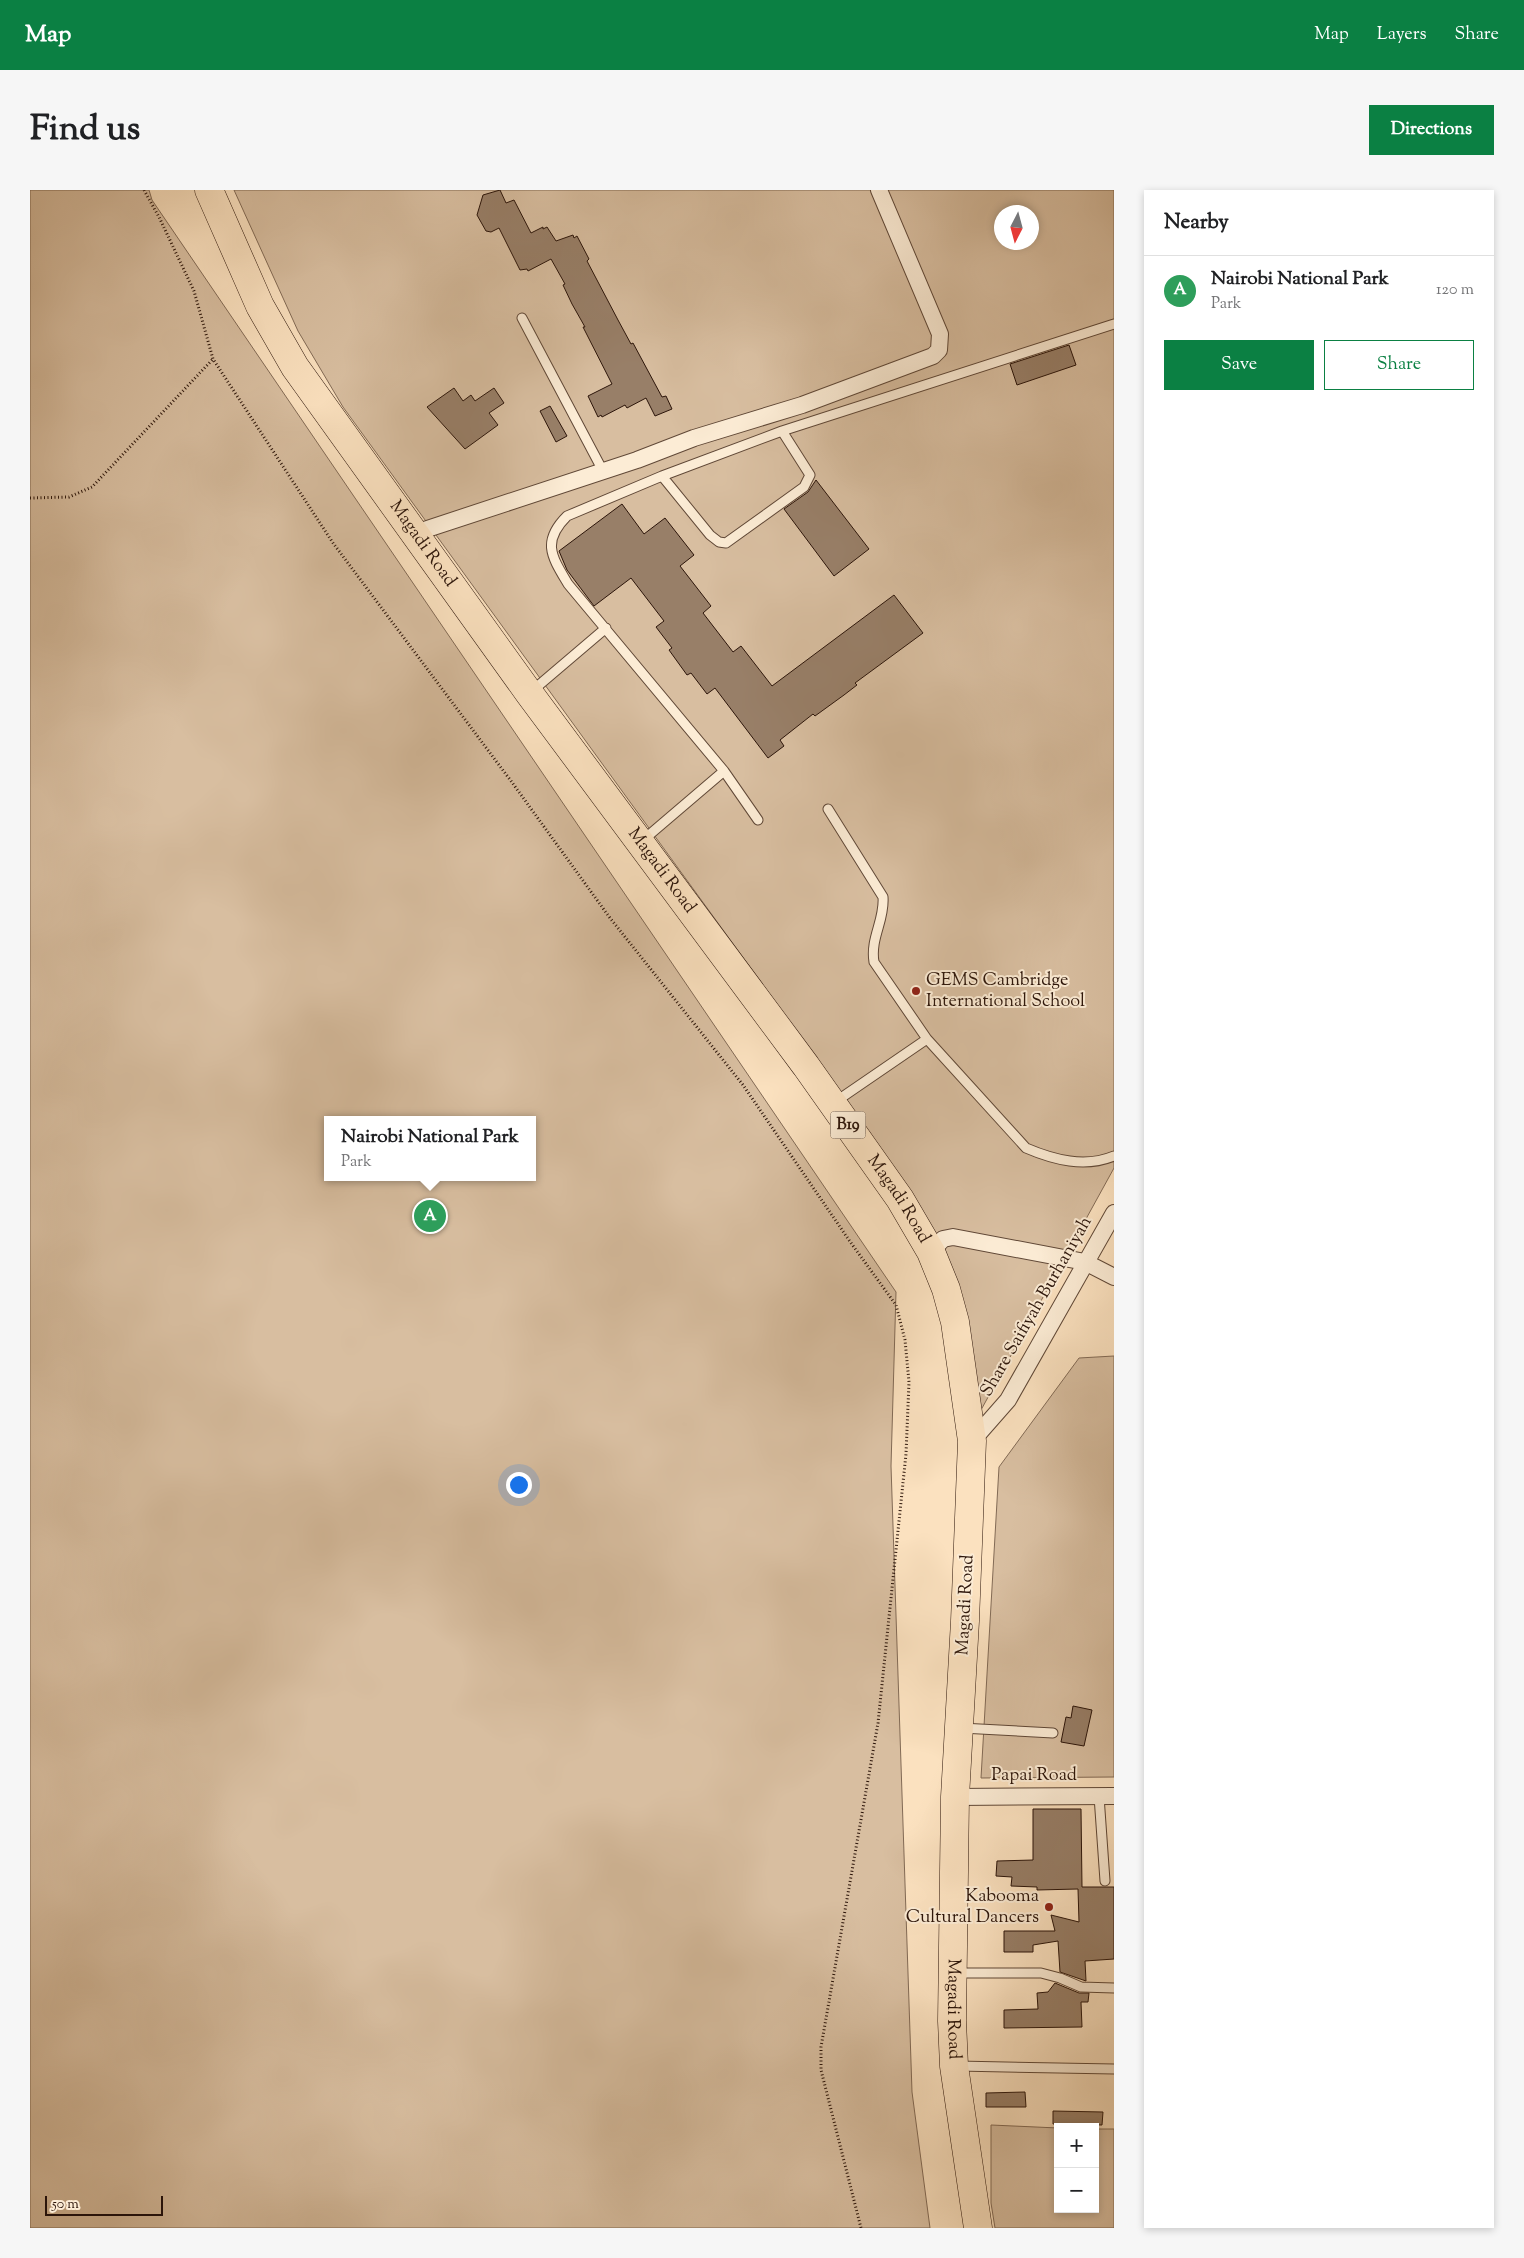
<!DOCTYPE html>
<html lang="en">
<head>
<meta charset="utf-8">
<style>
	body { margin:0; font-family:"Sorts Mill Goudy",serif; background:#f6f6f6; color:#202124 }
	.controls { position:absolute; right:15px; bottom:15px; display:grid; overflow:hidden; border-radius:0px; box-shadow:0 2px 8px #0003 }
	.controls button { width:45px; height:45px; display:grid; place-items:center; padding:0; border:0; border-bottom:1px solid #e0e0e0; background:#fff; color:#202124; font:25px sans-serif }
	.compass { position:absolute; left:964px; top:15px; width:45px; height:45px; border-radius:50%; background:#fff; box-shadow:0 2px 8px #0003; rotate:186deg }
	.scale { position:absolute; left:15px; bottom:12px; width:118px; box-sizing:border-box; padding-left:5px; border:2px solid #2c150a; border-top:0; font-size:14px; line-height:18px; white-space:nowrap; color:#2c150a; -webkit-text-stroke:4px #fcecd5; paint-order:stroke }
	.you { position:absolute; left:488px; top:1294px; width:18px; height:18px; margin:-12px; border:4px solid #fff; border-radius:50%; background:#1a73e8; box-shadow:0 0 0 8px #1a73e833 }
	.badge { display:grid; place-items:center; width:32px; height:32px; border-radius:50%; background:#0b8043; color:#fff; font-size:16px; font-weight:700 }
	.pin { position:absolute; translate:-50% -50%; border:2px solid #fff; box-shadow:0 1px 5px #0006 }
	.popup { position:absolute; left:294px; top:926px; width:212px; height:65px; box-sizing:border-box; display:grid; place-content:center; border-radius:0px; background:#fff; filter:drop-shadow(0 1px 4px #0005); font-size:16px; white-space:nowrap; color:#757577 }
	.popup b { font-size:19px; color:#202124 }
	.popup::after { content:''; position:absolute; left:50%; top:100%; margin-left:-10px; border:10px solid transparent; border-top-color:#fff }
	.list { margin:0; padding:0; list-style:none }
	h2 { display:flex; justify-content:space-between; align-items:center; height:65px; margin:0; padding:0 20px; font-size:21px }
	h2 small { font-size:16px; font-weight:400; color:#757577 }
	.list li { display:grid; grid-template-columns:32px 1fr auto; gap:15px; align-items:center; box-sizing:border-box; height:70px; padding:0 20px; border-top:1px solid #e0e0e0 }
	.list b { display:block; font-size:19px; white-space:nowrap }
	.list p { margin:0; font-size:16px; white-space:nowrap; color:#757577 }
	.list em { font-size:16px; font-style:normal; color:#757577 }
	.actions { display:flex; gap:10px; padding:15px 20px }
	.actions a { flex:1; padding:11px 0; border:1px solid #0b8043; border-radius:0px; text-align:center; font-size:18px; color:#0b8043 }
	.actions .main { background:#0b8043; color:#fff }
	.map { position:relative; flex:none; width:1084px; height:2038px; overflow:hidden; border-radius:0px }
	header { display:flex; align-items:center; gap:30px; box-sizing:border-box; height:70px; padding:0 25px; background:#0b8043; color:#fff }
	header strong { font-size:24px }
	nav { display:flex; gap:28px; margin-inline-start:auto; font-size:18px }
	.intro { display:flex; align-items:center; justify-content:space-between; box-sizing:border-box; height:120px; padding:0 30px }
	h1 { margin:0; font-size:35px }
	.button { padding:12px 22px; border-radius:0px; background:#0b8043; color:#fff; font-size:18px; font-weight:700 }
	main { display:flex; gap:30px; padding:0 30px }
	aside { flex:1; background:#fff; border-radius:0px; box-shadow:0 2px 8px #0003 }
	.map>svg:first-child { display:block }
</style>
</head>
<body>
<header>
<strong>Map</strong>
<nav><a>Map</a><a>Layers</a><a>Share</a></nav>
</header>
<div class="intro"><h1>Find us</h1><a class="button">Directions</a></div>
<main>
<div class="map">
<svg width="1084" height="2038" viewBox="0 0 1084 2038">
	<rect width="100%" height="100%" fill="#fbe1bf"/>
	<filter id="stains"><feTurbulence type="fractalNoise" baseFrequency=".004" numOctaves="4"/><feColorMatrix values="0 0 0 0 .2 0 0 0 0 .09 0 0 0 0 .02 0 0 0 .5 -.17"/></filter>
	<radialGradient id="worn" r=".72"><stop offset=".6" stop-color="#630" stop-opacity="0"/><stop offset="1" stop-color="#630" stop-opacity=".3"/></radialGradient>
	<path fill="#d8bea0" stroke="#826a55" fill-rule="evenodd" d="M0 0H119L122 10 866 1102 861 1276 882 1902 900 2038H0ZM298 930H502V987H298Z
		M204 0H1084V978L951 1220 927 1093 757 828 313 217 268 141ZM972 22H1002V52H972Z
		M1084 1166V1587L951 1588 969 1277 1049 1168Z
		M961 1935 1028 1938V2019H1065V1939H1084V2038H965L961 2013Z"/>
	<path fill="#987f68" stroke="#2c150a" d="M470 0 476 13 484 10 501 43 513 37V39L517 37 526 51 543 45 544 48 547 46 559 69 557 71 588 130 601 154 603 153 632 207 636 206 642 219 625 226 616 208 597 218 595 215 572 227 571 225 568 227 558 206 582 194 553 137H555L542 114 533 95 535 94 521 69 498 81 497 79 490 80 469 38 461 42 456 41 447 25 453 5Z
		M1039 155 1046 175 987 195 980 174Z
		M424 198 433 211 441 205 445 211 464 198 474 213 459 223 468 235 435 259 397 217Z
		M520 216 537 246 526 252 510 221Z
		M786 290 839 359 804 386 754 319 778 302Z
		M592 314 614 344 635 328 664 365 650 376 681 416 673 423 703 462 711 456 742 496 864 405 893 443 825 493 827 495 814 505 785 526 783 524 750 550 754 556 738 568 685 498 677 504 661 483 657 485 639 460 642 458 626 437 634 431 601 388 564 416 537 380 529 361Z
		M1043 1516 1062 1520 1054 1556 1031 1552 1036 1527 1041 1528Z
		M1003 1619H1051L1052 1697H1084V1769L1055 1771 1056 1791 1030 1782 1028 1751 1003 1755V1762H974V1741H1025L1021 1725 1049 1732 1048 1699 1007 1700V1697L981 1696 982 1687 966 1686 967 1671 1003 1670Z
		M1025 1793 1049 1803H1059L1058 1812H1051L1052 1837 974 1838V1820L1008 1819 1007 1803 1018 1802Z
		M995 1902 996 1917H956V1903Z
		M1023 1921 1073 1922 1072 1935 1023 1934Z"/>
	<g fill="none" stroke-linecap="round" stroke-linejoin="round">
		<g stroke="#604837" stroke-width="11">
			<path id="lane" d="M492 128 573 281
				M632 286 680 345 689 352 696 353 774 297 780 285 752 241
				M502 501 576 438
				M798 619 853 707C855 730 840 748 844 772L897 849 805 912
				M728 630 694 581 538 394C522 367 511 352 537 326L632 286 752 241 1084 134
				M612 651 694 581
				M897 849 996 958C1024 970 1055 978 1084 966
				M931 1538 1023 1543
				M1069 1606 1075 1691
				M924 1783H1011L1030 1788 1051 1797 1084 1798
				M927 1876 1084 1879"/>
		</g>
		<g stroke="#604837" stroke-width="18">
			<path id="street" d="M385 343 607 270 664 248 772 215 903 166 909 160 910 144 849 0
				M901 1062 913 1049 923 1047 1055 1072 1084 1087
				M942 1251 978 1210 1084 1023
				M925 1607 1084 1606"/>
		</g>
		<g stroke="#2c150a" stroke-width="29">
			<g id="highway">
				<path id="s1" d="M179 0 230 116 265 177 499 503 776 876 870 1009 901 1062 916 1099 925 1132 942 1251 935 1431 925 1607 922 1831 924 1876 948 2038"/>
			</g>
		</g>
		<path stroke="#2c150a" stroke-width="3" stroke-dasharray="1 2.5" stroke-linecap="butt" d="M114 0 129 27 164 101 183 169 303 353 481 591 580 728 713 895 821 1053 866 1115 875 1150 879 1192 876 1264 848 1533 791 1857V1880L831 2038
			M0 308 39 307 62 297 183 169"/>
		<use href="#lane" stroke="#fcecd5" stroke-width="9"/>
		<use href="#street" stroke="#fcecd5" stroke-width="16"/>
		<use href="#highway" stroke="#fbe1bf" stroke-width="28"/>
	</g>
	<g fill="#8f2418" stroke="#fcecd5" stroke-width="2">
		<circle cx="886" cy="801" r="5"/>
		<circle cx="1019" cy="1717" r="5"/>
	</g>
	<g text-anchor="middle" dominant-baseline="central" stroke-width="4" stroke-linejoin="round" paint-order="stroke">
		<rect fill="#fcecd5" stroke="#6a5647" stroke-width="1" x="800.5" y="921.5" width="35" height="27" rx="4"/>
		<g font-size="16" font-weight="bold" fill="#2c150a">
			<text x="818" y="935">B19</text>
		</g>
		<g font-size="18" fill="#2c150a" stroke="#fcecd5">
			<text stroke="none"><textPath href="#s1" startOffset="415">Magadi Road</textPath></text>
			<text stroke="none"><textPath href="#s1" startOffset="820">Magadi Road</textPath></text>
			<text stroke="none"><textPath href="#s1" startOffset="1225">Magadi Road</textPath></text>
			<text transform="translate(1007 1117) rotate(-60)">Share Saifiyah Burhaniyah</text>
			<text transform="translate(936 1415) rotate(-87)">Magadi Road</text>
			<text x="1004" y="1586">Papai Road</text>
			<text stroke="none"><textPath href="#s1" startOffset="2050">Magadi Road</textPath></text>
		</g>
		<g font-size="18" fill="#2c150a" stroke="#fcecd5" text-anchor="start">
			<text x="896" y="791">GEMS Cambridge<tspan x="896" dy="21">International School</tspan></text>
			<text x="1009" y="1707" text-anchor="end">Kabooma<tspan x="1009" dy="21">Cultural Dancers</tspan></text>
		</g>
	</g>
	<rect width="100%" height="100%" filter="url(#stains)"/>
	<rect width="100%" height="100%" fill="url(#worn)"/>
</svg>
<div class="controls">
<button>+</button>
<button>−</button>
</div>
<svg class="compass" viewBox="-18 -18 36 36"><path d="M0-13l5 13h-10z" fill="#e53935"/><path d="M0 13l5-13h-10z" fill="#757577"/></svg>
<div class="scale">50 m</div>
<div class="you"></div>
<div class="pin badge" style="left:400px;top:1026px;background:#2e9e5b">A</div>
<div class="popup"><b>Nairobi National Park</b>Park</div>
</div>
<aside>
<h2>Nearby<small></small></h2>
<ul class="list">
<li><span class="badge" style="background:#2e9e5b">A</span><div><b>Nairobi National Park</b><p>Park</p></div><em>120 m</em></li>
</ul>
<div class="actions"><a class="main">Save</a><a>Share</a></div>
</aside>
</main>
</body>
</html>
